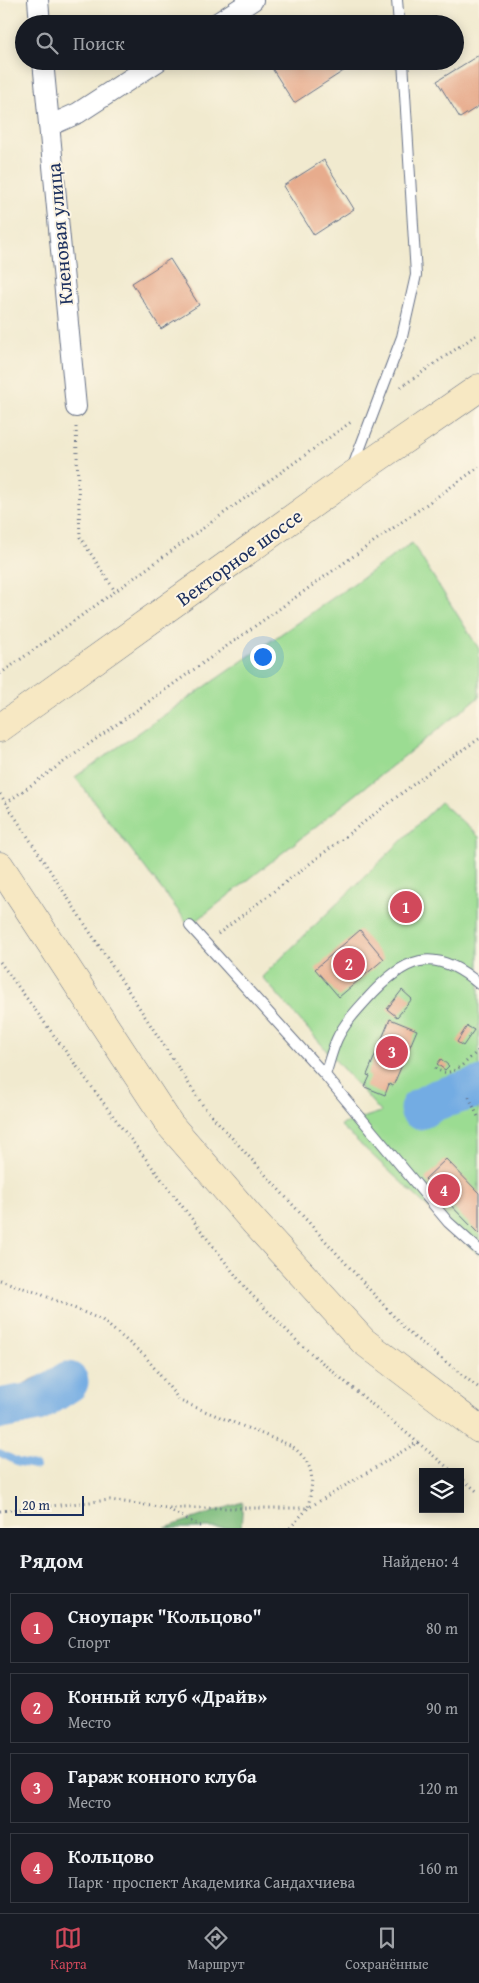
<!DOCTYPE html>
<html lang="ru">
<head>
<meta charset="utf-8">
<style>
	body { margin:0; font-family:"Gentium Book Plus",serif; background:#20242c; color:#f1f3f6 }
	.controls { position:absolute; right:15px; bottom:15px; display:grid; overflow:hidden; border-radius:0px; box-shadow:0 2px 12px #0003 }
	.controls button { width:45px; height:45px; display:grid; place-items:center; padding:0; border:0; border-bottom:1px solid #363941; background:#171b24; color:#f1f3f6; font:25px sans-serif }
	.scale { position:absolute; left:15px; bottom:12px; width:69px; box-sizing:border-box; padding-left:5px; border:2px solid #1b2f5e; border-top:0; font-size:14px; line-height:18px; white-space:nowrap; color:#1b2f5e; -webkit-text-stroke:4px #fcf5e5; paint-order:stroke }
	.you { position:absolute; left:262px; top:656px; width:18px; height:18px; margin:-12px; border:4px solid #fff; border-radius:50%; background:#1a73e8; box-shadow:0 0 0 8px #1a73e833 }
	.badge { display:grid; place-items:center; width:32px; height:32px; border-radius:50%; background:#d1495b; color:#fff; font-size:16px; font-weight:700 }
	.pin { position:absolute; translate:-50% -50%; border:2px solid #fff; box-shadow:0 1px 5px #0006 }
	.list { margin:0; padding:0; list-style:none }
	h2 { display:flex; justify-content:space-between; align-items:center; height:65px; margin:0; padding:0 20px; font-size:21px }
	h2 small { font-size:16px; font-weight:400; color:#9ea1a6 }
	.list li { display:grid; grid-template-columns:32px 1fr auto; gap:15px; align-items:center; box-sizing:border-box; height:70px; margin:0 10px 10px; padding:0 10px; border:1px solid #363941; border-radius:0px }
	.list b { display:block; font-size:19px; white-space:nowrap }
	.list p { margin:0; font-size:16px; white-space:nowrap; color:#9ea1a6 }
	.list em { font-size:16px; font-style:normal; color:#9ea1a6 }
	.icon { flex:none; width:28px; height:28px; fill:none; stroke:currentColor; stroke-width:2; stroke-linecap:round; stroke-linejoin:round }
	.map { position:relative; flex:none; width:479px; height:1528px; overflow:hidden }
	.search { position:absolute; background:#171b24; box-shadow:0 2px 12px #0003; left:15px; right:15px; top:15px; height:55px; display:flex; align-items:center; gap:12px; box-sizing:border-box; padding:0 18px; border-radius:28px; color:#9ea1a6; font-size:19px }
	.sheet { height:385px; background:#171b24 }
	nav { display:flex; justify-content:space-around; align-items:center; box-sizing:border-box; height:70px; border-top:1px solid #363941; background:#171b24; font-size:14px; color:#9ea1a6 }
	nav a { display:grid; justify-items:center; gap:2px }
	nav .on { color:#d1495b }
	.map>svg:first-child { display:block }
</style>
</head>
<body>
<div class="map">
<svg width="479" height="1528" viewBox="0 0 479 1528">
	<rect width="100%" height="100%" fill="#fcf5e5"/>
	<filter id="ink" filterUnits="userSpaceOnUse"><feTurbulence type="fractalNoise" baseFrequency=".02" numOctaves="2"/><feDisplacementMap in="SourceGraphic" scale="10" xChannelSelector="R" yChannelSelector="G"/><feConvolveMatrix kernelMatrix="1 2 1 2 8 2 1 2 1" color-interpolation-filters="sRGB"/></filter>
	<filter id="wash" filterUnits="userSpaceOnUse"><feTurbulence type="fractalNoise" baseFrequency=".0096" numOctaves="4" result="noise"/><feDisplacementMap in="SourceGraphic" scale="20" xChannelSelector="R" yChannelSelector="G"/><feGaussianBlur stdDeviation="1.12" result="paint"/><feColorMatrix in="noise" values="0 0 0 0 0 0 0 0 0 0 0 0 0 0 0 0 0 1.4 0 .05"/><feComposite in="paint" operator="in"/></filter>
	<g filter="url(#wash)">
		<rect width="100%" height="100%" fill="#f1eacf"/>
		<path fill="#9bdc92" stroke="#5b8678" d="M412 543 479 649V697L190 926 75 777Z
			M441 802 479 837V1255L340 1125 381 1112 262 977Z"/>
		<path fill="#7cbc7c" stroke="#4c766d" d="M243 1502 241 1528H165Z"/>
		<path fill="#73ace3" stroke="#476ea0" d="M44 1375 60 1374 71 1377 75 1383C72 1393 48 1412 38 1415 33 1417 27 1415 21 1414 2 1392 26 1381 44 1375Z"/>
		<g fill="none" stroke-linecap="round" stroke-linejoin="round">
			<path stroke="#73ace3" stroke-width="7" d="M0 1453 18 1462 36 1466"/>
			<path stroke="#73ace3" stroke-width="41" d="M420 1109 436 1100 479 1087
				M0 1409 37 1402 68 1382"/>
		</g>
		<g id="blocks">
			<path fill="#e7ac8d" d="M479 55V106L460 118 437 81Z
				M339 61 345 70 294 103 268 62Z
				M324 160 354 209 314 235 283 186Z
				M170 259 199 305 161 329 132 283Z
				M360 930 384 959 339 997 315 969Z
				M402 990 412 999 397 1017 387 1009Z
				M390 1019 417 1030 393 1086 389 1084 385 1095 365 1087 370 1076 367 1075Z
				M467 1026 474 1030 463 1046 457 1042Z
				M441 1059 449 1066 445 1070 437 1064Z
				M446 1159 479 1193V1234L425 1179Z"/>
		</g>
	</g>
	<g filter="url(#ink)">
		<use href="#blocks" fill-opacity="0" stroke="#667086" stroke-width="1"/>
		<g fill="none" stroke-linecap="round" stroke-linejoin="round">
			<g stroke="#667086" stroke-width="12">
				<path id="lane" d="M397 0 399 24
					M352 469 402 337 416 275 403 61
					M190 926 325 1075
					M479 984C433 944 404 958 367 999 356 1011 344 1024 337 1039 332 1050 329 1063 325 1075L448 1222 479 1250"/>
			</g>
			<g stroke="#667086" stroke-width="22">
				<path id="street" d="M38 0 40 24
					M216 24 253 0
					M43 61 76 407
					M49 126 78 113 158 61"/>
			</g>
			<g stroke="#667086" stroke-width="29">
				<path id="secondary" d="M0 728 350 477 479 388
					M0 866 170 1125 256 1224 363 1341 479 1429"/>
			</g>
			<path stroke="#667086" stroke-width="3" stroke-dasharray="1 4" stroke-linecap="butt" d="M401 387 479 333
				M76 427 80 537 115 591
				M0 674 351 422
				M0 794 204 1107 409 1333 479 1388
				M6 803 479 467
				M218 934 436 767 479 739
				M0 962 122 1128 246 1289 300 1344 453 1472
				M435 1068C451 1081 466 1061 479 1050
				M469 1097 479 1119
				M0 1280 38 1293 102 1320 145 1356 180 1401 292 1446C317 1467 313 1479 308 1508H166
				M460 1477 479 1493
				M0 1511 110 1500 166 1508 204 1528
				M290 1528 308 1508 418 1442"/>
			<use href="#lane" stroke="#fff" stroke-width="10"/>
			<use href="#street" stroke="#fff" stroke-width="20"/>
			<use href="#secondary" stroke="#f7e8c3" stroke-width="28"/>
		</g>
	</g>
	<g text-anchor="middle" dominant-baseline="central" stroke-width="4" stroke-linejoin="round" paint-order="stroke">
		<g font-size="20" fill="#1b2f5e" stroke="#fcf5e5">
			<text transform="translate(59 234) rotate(-95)">Кленовая улица</text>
			<text transform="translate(239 557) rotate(-36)">Векторное шоссе</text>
		</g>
	</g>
</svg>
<div class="controls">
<button><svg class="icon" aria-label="layers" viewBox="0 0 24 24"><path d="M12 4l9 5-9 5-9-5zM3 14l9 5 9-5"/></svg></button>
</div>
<div class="scale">20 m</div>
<div class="you"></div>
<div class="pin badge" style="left:406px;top:907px">1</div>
<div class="pin badge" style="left:349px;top:964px">2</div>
<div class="pin badge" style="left:392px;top:1052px">3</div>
<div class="pin badge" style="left:444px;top:1190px">4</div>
<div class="search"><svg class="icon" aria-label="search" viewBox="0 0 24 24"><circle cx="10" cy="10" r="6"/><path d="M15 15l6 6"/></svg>Поиск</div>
</div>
<section class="sheet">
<h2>Рядом<small>Найдено: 4</small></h2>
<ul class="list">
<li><span class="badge">1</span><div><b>Сноупарк &quot;Кольцово&quot;</b><p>Спорт</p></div><em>80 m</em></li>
<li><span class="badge">2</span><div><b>Конный клуб «Драйв»</b><p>Место</p></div><em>90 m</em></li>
<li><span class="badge">3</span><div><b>Гараж конного клуба</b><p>Место</p></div><em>120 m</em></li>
<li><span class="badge">4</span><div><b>Кольцово</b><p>Парк · проспект Академика Сандахчиева</p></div><em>160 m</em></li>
</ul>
</section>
<nav>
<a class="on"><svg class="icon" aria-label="map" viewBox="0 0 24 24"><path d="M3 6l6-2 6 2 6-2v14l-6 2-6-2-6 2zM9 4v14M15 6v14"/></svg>Карта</a>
<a><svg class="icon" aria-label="directions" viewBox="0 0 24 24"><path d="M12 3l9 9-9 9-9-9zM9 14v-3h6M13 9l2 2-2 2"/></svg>Маршрут</a>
<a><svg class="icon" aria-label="saved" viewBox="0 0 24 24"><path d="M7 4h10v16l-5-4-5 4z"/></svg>Сохранённые</a>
</nav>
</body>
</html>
